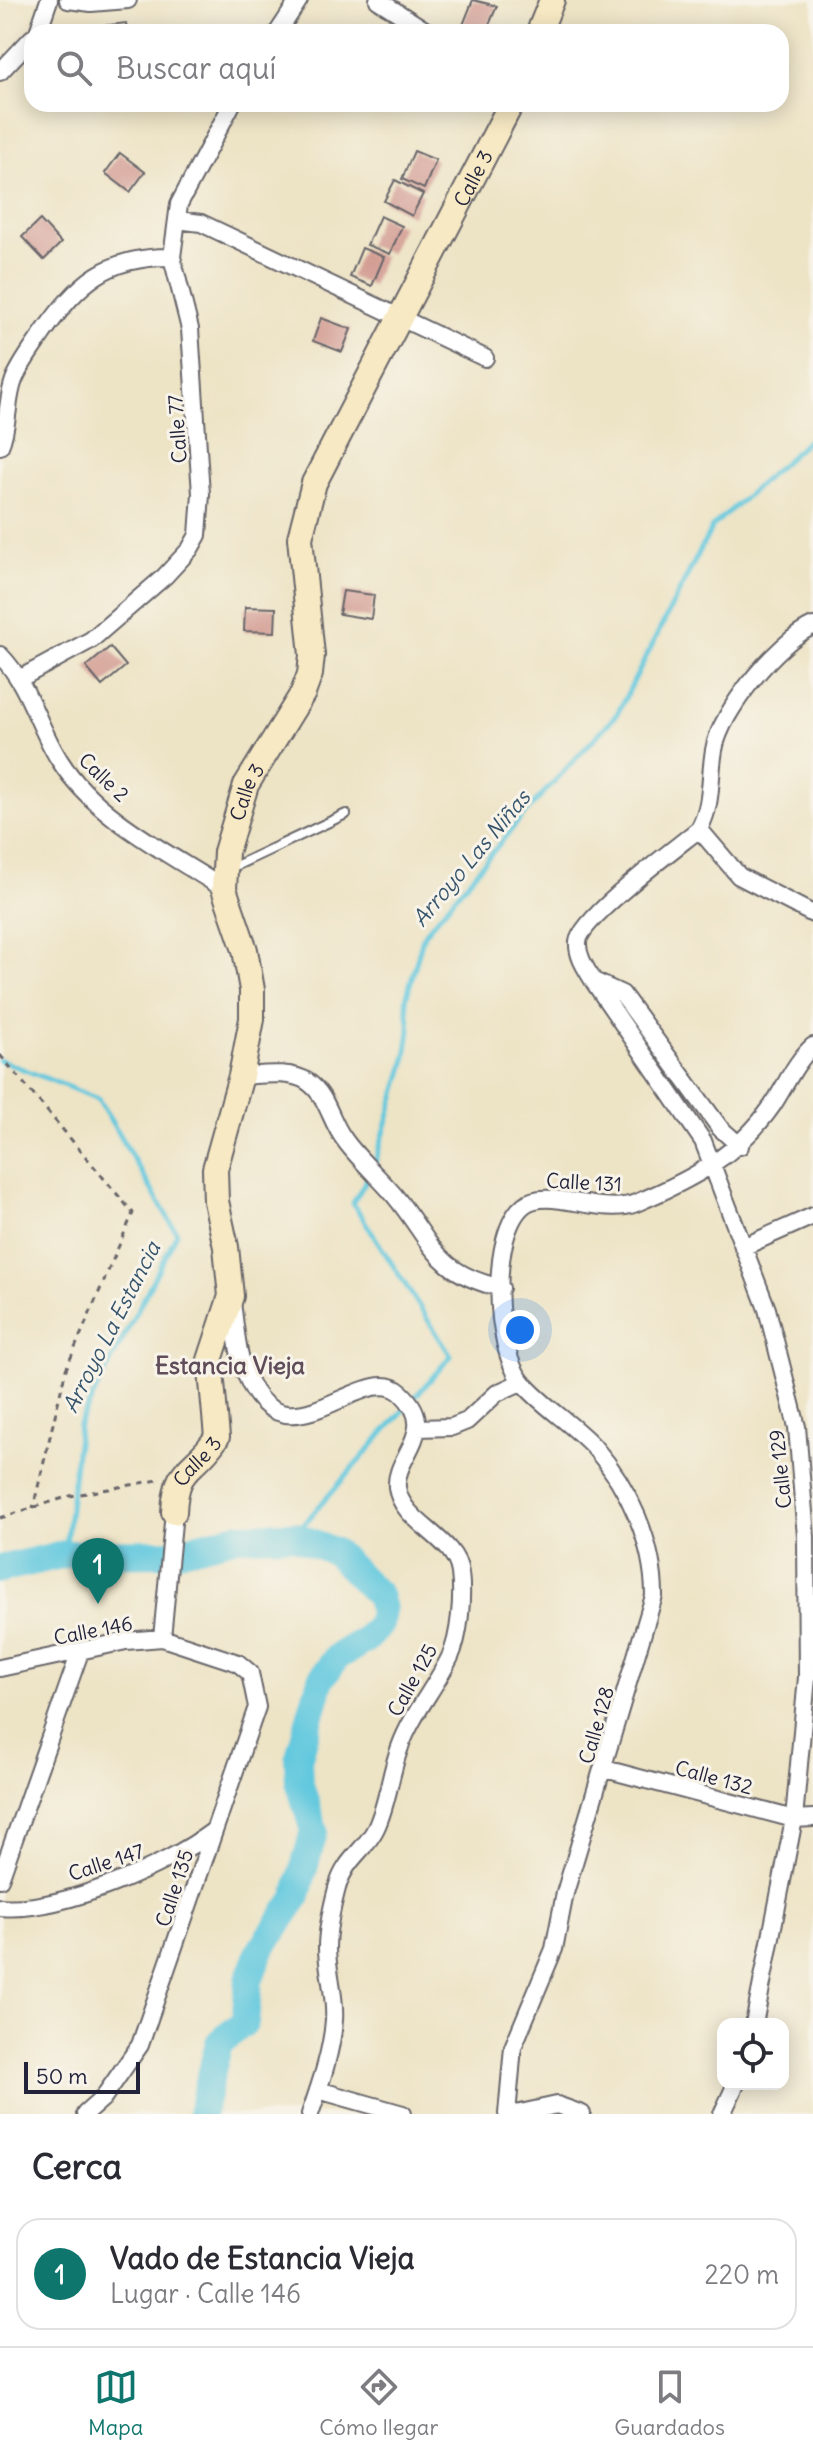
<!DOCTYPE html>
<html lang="es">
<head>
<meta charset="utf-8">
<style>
	body { margin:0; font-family:Delius,sans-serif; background:#f7f7f7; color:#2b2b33 }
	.controls { position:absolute; right:24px; bottom:24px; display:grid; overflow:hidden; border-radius:16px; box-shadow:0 4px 20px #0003 }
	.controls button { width:72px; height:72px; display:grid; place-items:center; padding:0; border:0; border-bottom:2px solid #e1e1e2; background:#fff; color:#2b2b33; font:40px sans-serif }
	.scale { position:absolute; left:24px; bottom:20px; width:116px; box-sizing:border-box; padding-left:8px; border:4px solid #22223b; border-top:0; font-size:22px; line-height:28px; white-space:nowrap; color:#22223b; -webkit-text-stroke:6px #f7f3e8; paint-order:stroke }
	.you { position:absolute; left:520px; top:1330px; width:28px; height:28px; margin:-20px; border:6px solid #fff; border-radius:50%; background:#1a73e8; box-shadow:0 0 0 12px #1a73e833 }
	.badge { display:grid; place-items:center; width:52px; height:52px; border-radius:50%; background:#0f766e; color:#fff; font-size:26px; font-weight:700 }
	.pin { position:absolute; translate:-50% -66px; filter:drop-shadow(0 2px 4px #0008) }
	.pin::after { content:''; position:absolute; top:42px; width:28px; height:24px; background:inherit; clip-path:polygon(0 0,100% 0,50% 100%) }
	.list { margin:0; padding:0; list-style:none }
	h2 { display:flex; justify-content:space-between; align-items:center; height:104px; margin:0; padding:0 32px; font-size:34px }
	h2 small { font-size:26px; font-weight:400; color:#7c7c81 }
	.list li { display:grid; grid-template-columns:52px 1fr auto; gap:24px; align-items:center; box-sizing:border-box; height:112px; margin:0 16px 16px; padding:0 16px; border:2px solid #e1e1e2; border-radius:24px }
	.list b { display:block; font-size:30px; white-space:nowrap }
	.list p { margin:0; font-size:26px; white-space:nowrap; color:#7c7c81 }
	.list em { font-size:26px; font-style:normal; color:#7c7c81 }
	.icon { flex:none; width:44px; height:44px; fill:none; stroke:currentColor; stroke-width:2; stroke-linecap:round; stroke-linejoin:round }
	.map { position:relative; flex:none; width:813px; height:2114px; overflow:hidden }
	.search { position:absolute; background:#fff; box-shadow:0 4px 20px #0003; left:24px; right:24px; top:24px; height:88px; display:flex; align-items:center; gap:20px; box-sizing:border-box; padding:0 28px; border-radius:24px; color:#7c7c81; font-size:30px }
	.sheet { height:232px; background:#fff }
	nav { display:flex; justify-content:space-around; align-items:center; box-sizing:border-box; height:112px; border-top:2px solid #e1e1e2; background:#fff; font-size:22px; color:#7c7c81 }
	nav a { display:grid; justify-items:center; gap:4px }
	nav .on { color:#0f766e }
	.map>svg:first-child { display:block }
</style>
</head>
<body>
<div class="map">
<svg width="813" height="2114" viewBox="0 0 813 2114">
	<rect width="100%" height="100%" fill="#f7f3e8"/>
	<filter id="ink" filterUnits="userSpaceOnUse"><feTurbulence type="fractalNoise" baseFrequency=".0125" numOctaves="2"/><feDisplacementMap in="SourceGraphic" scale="16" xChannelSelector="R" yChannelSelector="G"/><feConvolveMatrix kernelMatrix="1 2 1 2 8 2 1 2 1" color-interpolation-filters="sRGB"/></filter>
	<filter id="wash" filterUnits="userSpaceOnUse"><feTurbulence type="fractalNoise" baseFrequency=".006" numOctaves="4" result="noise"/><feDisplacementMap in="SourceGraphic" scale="32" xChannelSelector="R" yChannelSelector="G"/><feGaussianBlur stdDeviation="1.8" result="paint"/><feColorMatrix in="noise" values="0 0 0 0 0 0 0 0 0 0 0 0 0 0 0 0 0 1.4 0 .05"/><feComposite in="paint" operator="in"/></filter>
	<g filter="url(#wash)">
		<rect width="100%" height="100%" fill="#ede3c5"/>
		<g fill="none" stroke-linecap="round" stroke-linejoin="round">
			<path stroke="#61c8de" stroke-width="5" d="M0 1060 98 1099 177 1233 79 1424 65 1554
				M374 1166 405 1063 410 1030 406 999 424 934 527 811 617 714 712 527 813 436
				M294 1535 451 1356 353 1203 369 1175"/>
			<path stroke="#61c8de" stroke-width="28" d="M0 1569 65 1554 171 1553 238 1536 294 1535 335 1552 378 1595 382 1609 380 1624 365 1640 337 1657 321 1679 298 1760 299 1781 314 1831 296 1898 260 1951 249 1980 245 2022 219 2043 201 2114"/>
		</g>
		<g id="blocks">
			<path fill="#d39c93" d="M473 0 497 6 486 32 463 25Z
				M126 23 127 32H102V26Z
				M414 151 436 160 424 189 402 179Z
				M120 153 145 172 130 192 105 173Z
				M395 180 423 194 412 216 384 201Z
				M380 216 402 226 390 254 367 245Z
				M40 220 61 243 44 260 22 237Z
				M362 248 384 257 372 286 350 277Z
				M321 318 351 329 342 352 313 341Z
				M343 591 374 595 371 619 339 614Z
				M245 607 276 608 275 632 244 631Z
				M110 647 126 666 102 686 86 667Z"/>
		</g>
	</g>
	<g filter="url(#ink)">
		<use href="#blocks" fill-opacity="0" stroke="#69666b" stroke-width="2"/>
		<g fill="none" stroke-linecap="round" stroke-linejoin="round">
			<g stroke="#69666b" stroke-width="12">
				<path id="lane" d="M229 869 346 814"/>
			</g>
			<g stroke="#69666b" stroke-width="20">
				<path id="street" d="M68 0 91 3 128 0
					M378 0 428 32
					M38 32 49 0
					M278 32 299 0
					M0 72 32 38
					M177 220 201 223 485 358
					M0 446C9 426 6 401 14 380 21 363 33 348 43 333 79 282 107 256 172 257
					M0 655C29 684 38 727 60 761 96 818 169 853 224 889
					M19 679 91 640 165 576 190 549 198 535 201 494 190 329 172 257 179 204 232 104
					M699 829 739 876 813 914
					M596 982 622 994 720 1128 740 1146
					M241 1076C261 1075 291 1070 308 1082 328 1096 330 1121 344 1139 358 1159 378 1176 394 1195 433 1242 433 1272 501 1288
					M743 1247 813 1216
					M232 1303C235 1322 236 1344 242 1363 278 1479 362 1357 401 1393 441 1430 394 1456 397 1487 401 1523 456 1537 460 1573 463 1596 460 1636 450 1657 435 1688 412 1714 400 1747 390 1773 388 1803 376 1828 365 1851 345 1858 337 1888 332 1907 327 1928 327 1948 327 1972 336 1996 334 2020 332 2051 320 2085 310 2114
					M418 1428 452 1427 467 1421 497 1393 521 1382
					M162 1638 174 1512
					M0 1668 126 1641 162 1638 238 1663 250 1673 257 1707 140 2045 103 2098 85 2114
					M605 1769 794 1819 813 1818
					M0 1879 80 1652
					M0 1907C59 1913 167 1866 213 1831
					M754 2024 794 1819 807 1677 806 1537 797 1427 767 1309 703 1141 594 982C587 970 577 957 578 942 581 918 677 847 699 829 713 804 709 778 714 750 720 712 778 641 813 626
					M318 2090 403 2114
					M507 2114 513 2047 554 1949 565 1893 654 1596C654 1543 629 1487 594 1447 572 1423 542 1406 522 1382 494 1349 489 1233 524 1205 547 1186 602 1217 636 1203 691 1180 737 1156 772 1106 785 1087 795 1062 813 1046
					M516 2114 557 2105 582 2114
					M722 2114 736 2084"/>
			</g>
			<g stroke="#69666b" stroke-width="28">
				<g id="secondary">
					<path d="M539 32 552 0"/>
					<path id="s1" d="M174 1512C176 1463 194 1473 217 1437L210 1360 231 1296 226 1247 216 1201 215 1169 241 1076 252 1019V990L245 950 224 889 226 852 246 785 303 693 310 674 312 655 300 538 314 483 511 104"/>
				</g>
			</g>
			<path stroke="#69666b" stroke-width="3" stroke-dasharray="6 6" stroke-linecap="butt" d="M0 1055 133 1213 66 1369 33 1508
				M0 1518 70 1496 158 1480"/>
			<use href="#lane" stroke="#fff" stroke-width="8"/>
			<use href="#street" stroke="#fff" stroke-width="16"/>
			<use href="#secondary" stroke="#f7e9c3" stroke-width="24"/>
		</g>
	</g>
	<g text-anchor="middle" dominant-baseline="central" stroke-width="6" stroke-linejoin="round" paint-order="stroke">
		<g font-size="20" fill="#22223b" stroke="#f7f3e8">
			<text stroke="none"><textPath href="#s1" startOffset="1424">Calle 3</textPath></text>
			<text transform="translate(177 429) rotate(-94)">Calle 77</text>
			<text transform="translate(104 777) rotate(44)">Calle 2</text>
			<text stroke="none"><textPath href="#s1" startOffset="752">Calle 3</textPath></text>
			<text transform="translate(584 1182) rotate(3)">Calle 131</text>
			<text stroke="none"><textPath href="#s1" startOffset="58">Calle 3</textPath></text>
			<text transform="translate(780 1469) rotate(-96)">Calle 129</text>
			<text transform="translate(93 1630) rotate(-11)">Calle 146</text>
			<text transform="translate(412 1680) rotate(-61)">Calle 125</text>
			<text transform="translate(596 1725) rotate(-74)">Calle 128</text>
			<text transform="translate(714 1777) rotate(15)">Calle 132</text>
			<text transform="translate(106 1862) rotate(-18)">Calle 147</text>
			<text transform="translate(174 1888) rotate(-72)">Calle 135</text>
		</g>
		<g font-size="22" font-style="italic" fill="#35546c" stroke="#f7f3e8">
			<text transform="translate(471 858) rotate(-50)">Arroyo Las Niñas</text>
			<text transform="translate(111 1327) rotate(-63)">Arroyo La Estancia</text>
		</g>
		<g font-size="24" font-weight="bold" fill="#604d5a" stroke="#f7f3e8">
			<text x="230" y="1365">Estancia Vieja</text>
		</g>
	</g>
</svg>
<div class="controls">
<button><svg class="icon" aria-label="locate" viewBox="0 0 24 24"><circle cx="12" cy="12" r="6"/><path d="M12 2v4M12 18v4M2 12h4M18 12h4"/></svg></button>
</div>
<div class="scale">50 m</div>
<div class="you"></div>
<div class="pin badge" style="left:98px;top:1604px">1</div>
<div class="search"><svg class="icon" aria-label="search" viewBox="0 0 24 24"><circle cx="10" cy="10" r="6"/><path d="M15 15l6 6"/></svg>Buscar aquí</div>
</div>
<section class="sheet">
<h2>Cerca<small></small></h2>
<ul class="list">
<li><span class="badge">1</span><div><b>Vado de Estancia Vieja</b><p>Lugar · Calle 146</p></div><em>220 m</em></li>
</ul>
</section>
<nav>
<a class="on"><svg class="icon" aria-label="map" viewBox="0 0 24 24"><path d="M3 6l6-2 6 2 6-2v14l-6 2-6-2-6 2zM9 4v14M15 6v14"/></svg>Mapa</a>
<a><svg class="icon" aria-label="directions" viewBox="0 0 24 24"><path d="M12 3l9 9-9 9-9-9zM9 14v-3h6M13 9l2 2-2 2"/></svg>Cómo llegar</a>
<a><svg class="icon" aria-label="saved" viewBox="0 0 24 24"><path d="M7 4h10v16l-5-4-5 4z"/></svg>Guardados</a>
</nav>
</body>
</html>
